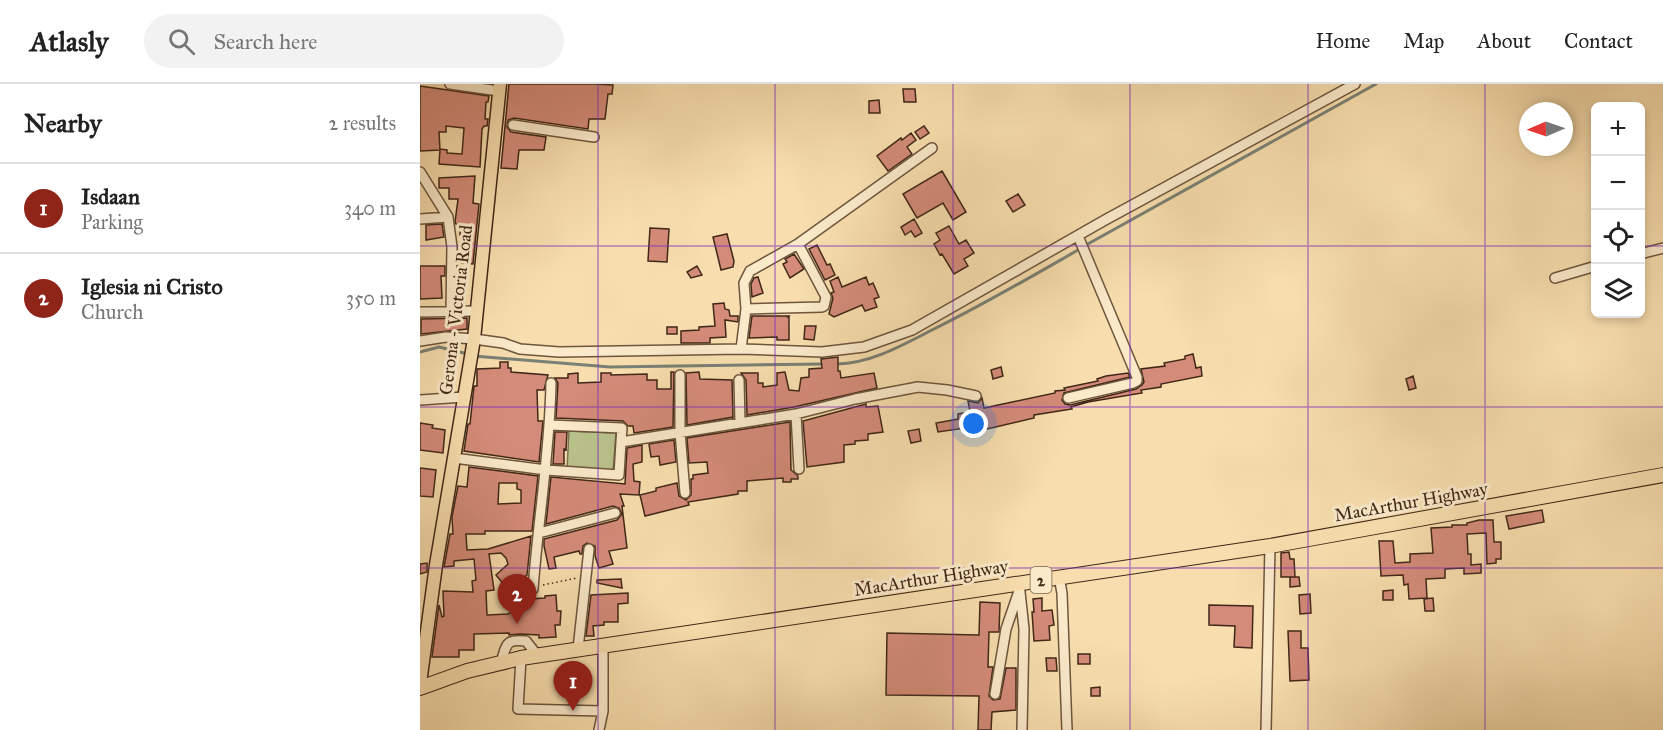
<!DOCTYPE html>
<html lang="en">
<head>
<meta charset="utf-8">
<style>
	body { margin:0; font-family:"IM FELL Great Primer",serif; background:#f2f2f2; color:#222 }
	.controls { position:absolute; right:18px; top:18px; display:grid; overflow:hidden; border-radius:9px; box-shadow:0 3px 9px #0003 }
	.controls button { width:54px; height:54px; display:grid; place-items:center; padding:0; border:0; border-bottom:2px solid #e0e0e0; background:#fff; color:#222; font:30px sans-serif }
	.compass { position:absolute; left:1099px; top:18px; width:54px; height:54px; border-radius:50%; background:#fff; box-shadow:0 3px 9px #0003; rotate:268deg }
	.you { position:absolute; left:554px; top:340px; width:21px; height:21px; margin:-15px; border:4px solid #fff; border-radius:50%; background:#1a73e8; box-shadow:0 0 0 9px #1a73e833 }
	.badge { display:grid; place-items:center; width:39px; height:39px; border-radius:50%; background:#8f2418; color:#fff; font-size:20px; font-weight:700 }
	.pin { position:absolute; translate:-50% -50px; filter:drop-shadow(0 2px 3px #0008) }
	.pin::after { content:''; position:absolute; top:32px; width:21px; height:18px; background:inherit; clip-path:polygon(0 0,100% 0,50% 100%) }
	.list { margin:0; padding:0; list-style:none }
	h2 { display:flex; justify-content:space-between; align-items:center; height:78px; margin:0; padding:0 24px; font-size:26px }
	h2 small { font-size:20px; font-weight:400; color:#767676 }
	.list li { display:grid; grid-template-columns:39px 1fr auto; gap:18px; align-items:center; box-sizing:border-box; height:90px; padding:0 24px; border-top:2px solid #e0e0e0 }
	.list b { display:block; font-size:22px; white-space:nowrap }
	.list p { margin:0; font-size:20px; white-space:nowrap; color:#767676 }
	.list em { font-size:20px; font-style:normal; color:#767676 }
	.icon { flex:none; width:33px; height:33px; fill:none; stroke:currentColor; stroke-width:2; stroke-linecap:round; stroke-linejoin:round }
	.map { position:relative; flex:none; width:1243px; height:646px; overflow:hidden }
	header { display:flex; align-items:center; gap:36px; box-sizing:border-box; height:84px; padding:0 30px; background:#fff; border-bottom:2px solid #e0e0e0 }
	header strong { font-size:28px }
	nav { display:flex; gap:33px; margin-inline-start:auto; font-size:21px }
	.search { width:420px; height:54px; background:#f2f2f2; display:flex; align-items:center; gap:15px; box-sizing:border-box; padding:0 21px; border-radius:33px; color:#767676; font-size:22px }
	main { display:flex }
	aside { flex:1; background:#fff }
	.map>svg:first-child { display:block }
</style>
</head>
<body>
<header>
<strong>Atlasly</strong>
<div class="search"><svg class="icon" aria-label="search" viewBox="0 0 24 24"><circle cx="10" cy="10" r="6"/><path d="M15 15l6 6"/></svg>Search here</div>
<nav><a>Home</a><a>Map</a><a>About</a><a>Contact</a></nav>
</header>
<main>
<aside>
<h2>Nearby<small>2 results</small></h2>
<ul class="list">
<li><span class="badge">1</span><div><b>Isdaan</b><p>Parking</p></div><em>340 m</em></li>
<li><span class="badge">2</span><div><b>Iglesia ni Cristo</b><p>Church</p></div><em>350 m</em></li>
</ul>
</aside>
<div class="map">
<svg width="1243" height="646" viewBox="0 0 1243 646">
	<rect width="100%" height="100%" fill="#f8deae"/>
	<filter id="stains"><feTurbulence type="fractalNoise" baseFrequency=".00333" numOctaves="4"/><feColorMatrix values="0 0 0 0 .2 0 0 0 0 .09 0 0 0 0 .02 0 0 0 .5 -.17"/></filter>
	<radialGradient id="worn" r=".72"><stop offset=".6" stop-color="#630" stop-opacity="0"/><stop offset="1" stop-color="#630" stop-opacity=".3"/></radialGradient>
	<path fill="#bac28c" stroke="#7d7452" stroke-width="1.5" d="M149 347 196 349 193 387 147 385Z"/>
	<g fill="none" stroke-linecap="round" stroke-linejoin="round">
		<path stroke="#798074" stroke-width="3" d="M666 161 956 0
			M0 268 19 263 48 270
			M54 272 190 283 404 280
			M417 280C451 279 481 262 512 246 561 222 609 194 658 166"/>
	</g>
	<path fill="#d48b79" stroke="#402717" stroke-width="1.5" fill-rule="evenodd" d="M89 0H175L193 1 192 10H188L185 35H169L168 45 94 34 88 36 87 43 91 48 126 53 124 66H99L97 85 81 84Z
		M0 2 69 12 68 18H66L65 35H68L67 42H64L62 45 60 83 19 80 20 65 27 66V69L42 70 44 44 26 42V48H19L20 66 0 67Z
		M483 5H495L496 18H484Z
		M459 16 460 29H449V17Z
		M504 42 509 49 500 55 495 48Z
		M491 49 496 56 487 63 492 70 468 87 457 72 481 54 482 56Z
		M522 87 546 128 533 136 523 119 497 134 483 110Z
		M55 92 53 119 59 120 53 180 42 179 43 151H40V141L36 140 35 138 38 115H29V104H19V94Z
		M598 110 605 121 593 128 586 117Z
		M494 135 502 149 495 153 491 147 485 151 481 143Z
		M22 140 24 153 6 156V141Z
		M529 142 539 160 546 156 554 169 544 175 548 182 534 190 522 170 520 171 514 160 520 156 516 149Z
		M230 144 249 145 247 178 228 177Z
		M307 150 314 177 313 183 301 186 293 153Z
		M397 161 407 181 410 180 415 191 405 196 389 165Z
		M374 170 384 185 370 194 363 180 367 178 365 175Z
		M0 182H25V192H21L22 214 0 215Z
		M277 182 282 191 271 194 267 188Z
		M338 193 343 209 332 213 331 200 334 194Z
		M418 193 422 203 446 193 449 201 453 199 459 213 454 215 457 223 445 227 442 221 414 233 409 230 413 214 411 209 414 208 410 197Z
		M304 219 305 225 309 226 310 232H318V238L305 236 306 253 290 254V259H261V247L279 246V243L295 242 293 220Z
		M332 232H369L368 233H369V256H357V253L329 254Z
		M47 234V245L1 250V235Z
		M385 242H396L394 256 384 255Z
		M247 243H257V250H247Z
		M773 270 776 284 781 283 782 292 741 300V303L721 306 722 309 668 318 651 323 652 325 614 331V334L567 345 553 347 552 343 518 348 516 339 538 335V330L550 328 548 317 558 319 562 314 564 324 635 309V307L645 306 644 304 678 297 677 295 686 292 708 289 710 293 644 309 642 316 645 320 650 321 716 305 722 301 724 298 721 285 745 282 744 279 765 275V272Z
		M418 273V287H420L421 294 454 289 457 304 374 323 327 331 326 296 321 289H338V299H343V303L357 301V289L365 288 369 306 379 307 381 294 389 293V285L402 284 401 275Z
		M80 278H88V284H91V288L128 291 124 306H117L118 337H123L119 378 44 367 48 340H50L54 302H57V285L80 284Z
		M581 283 583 292 573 295 571 286Z
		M251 288H254L253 343 214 349 213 342H208L203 337 136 334 138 299 135 294H148V290L158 289V299L181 298V289H191V291L227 290V296H237V305H251Z
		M279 288 280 295 312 296 313 333 267 341 266 289Z
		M993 292 996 304 989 306 986 295Z
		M446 320V323L458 322 463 348 448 350V356L435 357V360L424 361V378L387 383 383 337Z
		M370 338 371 386 378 392V395H371V398H363V394L327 397V407H318V410L268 418 269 421 225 432 220 411 236 407V404L257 399 259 412 266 416 271 411V395H273V391L288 389 287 378 269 379 267 354Z
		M0 339 13 341 12 344 25 346 23 369 0 366Z
		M499 345 501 357 491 359 488 347Z
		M135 348H147L146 366 144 365V380H133Z
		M254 356 256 378 240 381 239 372 231 373 229 360Z
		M222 361V378L213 380 214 397 220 398 219 411 200 410 204 422H202L207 464 189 467 193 480 179 484 175 472V462L167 459 163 462 162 470H160L159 467 134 473 136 484 129 485 124 462V455L197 436 202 430 199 424 193 422 126 440 131 393 205 400 207 364Z
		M49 383 118 392 112 447H65V450H46L47 466 68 465 111 452 107 491 89 507 76 491 88 480 86 474 81 469 69 470 74 506 66 507 67 531 88 530 91 528 90 518 107 517V515L125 514V512L136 511 137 527H141L140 541H135L136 553 119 554V551L100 550 89 551V549L54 550V566H39V573H12L19 521 22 533 24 532 23 507 53 508 52 497 56 496 54 475 34 477V482L24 483 30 450H33L32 433 38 402 47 403ZM79 399H97V405L101 406V419L78 420Z
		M0 384 16 386 13 413 0 412Z
		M1122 426 1124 438 1089 445 1086 432Z
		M1059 436H1073L1074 458H1081V475H1076V479L1067 480 1066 449 1047 450 1048 470H1051V481L1061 480V489L1044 490V484L1025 485V494L1006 495 1007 514 989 515 988 500 984 501 983 491 961 492 959 457H973L975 479 990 478V470L1013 469 1011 444 1032 443V441H1047V439Z
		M869 468 870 475H874L875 493H861V469Z
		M7 479V488L0 490V480Z
		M870 493H879L880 502 870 503Z
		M201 495 202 504 177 499V496Z
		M448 497 449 506 438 507 437 498Z
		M973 506V516H963V507Z
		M208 509V519L198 520V538H184V541L173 542 174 552H166L171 511Z
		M890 510 891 529 880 530 879 511Z
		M622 514V527L632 526 634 541 629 542 630 556 614 557 612 528H614L613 515Z
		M1013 514 1014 527H1005L1004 515Z
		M560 518 580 519 579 548H569L568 583H573L569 612 573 616 580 615 586 584H596V626L572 628 571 646H558L559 612 466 611 467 549 559 551Z
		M789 521 833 522 832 564 814 563 815 542 789 541Z
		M868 547H881V564H888L889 596 870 597Z
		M658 570H670V580H658Z
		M626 574H636L637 587H627Z
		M680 603V612H671V604Z"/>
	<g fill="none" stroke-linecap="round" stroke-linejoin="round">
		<g stroke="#6e553d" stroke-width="12">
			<path id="minor" d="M30 0 79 7
				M93 41 174 53
				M0 88 28 133 32 163 31 227
				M0 135 28 133
				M1220 170 1243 164
				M1135 194 1176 182
				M326 225 402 223 404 222 406 213 378 160
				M0 228 56 227
				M0 257 26 253 54 255 83 259 100 265 139 268 321 265 402 268 444 263 492 246 685 136 935 0
				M321 265 326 225 324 199 330 187 378 160 512 64
				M260 291V348L265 409
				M319 296 320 339
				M648 314 713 299 717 297V293L658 152
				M0 316 44 313
				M376 330 379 385
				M130 341 202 344 201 358
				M34 374 126 386 199 391 201 358 376 330 435 315 498 303 527 306 556 312
				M119 449 195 429
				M639 493 642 509 647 646
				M599 499 604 545 602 646
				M113 505C118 436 130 368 131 299
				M158 565 169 465
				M101 574 98 625 183 627V561
				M81 578C87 560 85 555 106 557L117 571
				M575 610 586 545 599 507
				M179 646 183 627
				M846 646 850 462"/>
		</g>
		<g stroke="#402717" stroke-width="15">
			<path id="major" d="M0 599 16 481 54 255 80 0"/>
		</g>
		<g stroke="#402717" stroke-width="16">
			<path id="highway" d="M0 604 47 587 101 574 850 462 1243 391"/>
		</g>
		<path stroke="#402717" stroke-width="1.5" stroke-dasharray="1.5 3" stroke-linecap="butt" d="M123 501 157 494"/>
		<use href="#minor" stroke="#faeaca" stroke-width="9"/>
		<use href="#major" stroke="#f8deae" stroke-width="12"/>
		<use href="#highway" stroke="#f8deae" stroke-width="14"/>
	</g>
	<path fill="none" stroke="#7b2cbf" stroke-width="1.5" stroke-opacity="0.55" d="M178 0V646M355 0V646M533 0V646M710 0V646M888 0V646M1065 0V646M0 162H1176M1220 162H1243M0 323H1243M0 484H1243"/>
	<g text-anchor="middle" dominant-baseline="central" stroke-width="6" stroke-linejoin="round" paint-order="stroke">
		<rect fill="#faeaca" stroke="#78624d" stroke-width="1.5" x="610.5" y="483" width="21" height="26" rx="4.5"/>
		<g font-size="16" font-weight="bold" fill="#402717">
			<text x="621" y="496">2</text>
		</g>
		<g font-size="18" fill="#402717" stroke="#faeaca">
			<text transform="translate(36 226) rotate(-83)">Gerona - Victoria Road</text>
			<text transform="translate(991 418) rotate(-10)">MacArthur Highway</text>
			<text transform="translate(511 494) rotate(-9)">MacArthur Highway</text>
		</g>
	</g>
	<rect width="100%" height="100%" filter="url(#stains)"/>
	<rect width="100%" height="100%" fill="url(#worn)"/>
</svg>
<div class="controls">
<button>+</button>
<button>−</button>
<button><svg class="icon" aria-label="locate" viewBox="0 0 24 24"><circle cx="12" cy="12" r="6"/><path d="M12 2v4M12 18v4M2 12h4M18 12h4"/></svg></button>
<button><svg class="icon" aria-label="layers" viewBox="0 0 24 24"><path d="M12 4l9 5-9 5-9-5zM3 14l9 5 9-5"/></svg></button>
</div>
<svg class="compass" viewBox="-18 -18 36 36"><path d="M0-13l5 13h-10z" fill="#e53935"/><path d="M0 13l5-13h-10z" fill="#767676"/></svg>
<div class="you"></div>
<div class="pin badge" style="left:153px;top:627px">1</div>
<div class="pin badge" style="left:97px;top:540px">2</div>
</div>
</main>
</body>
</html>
